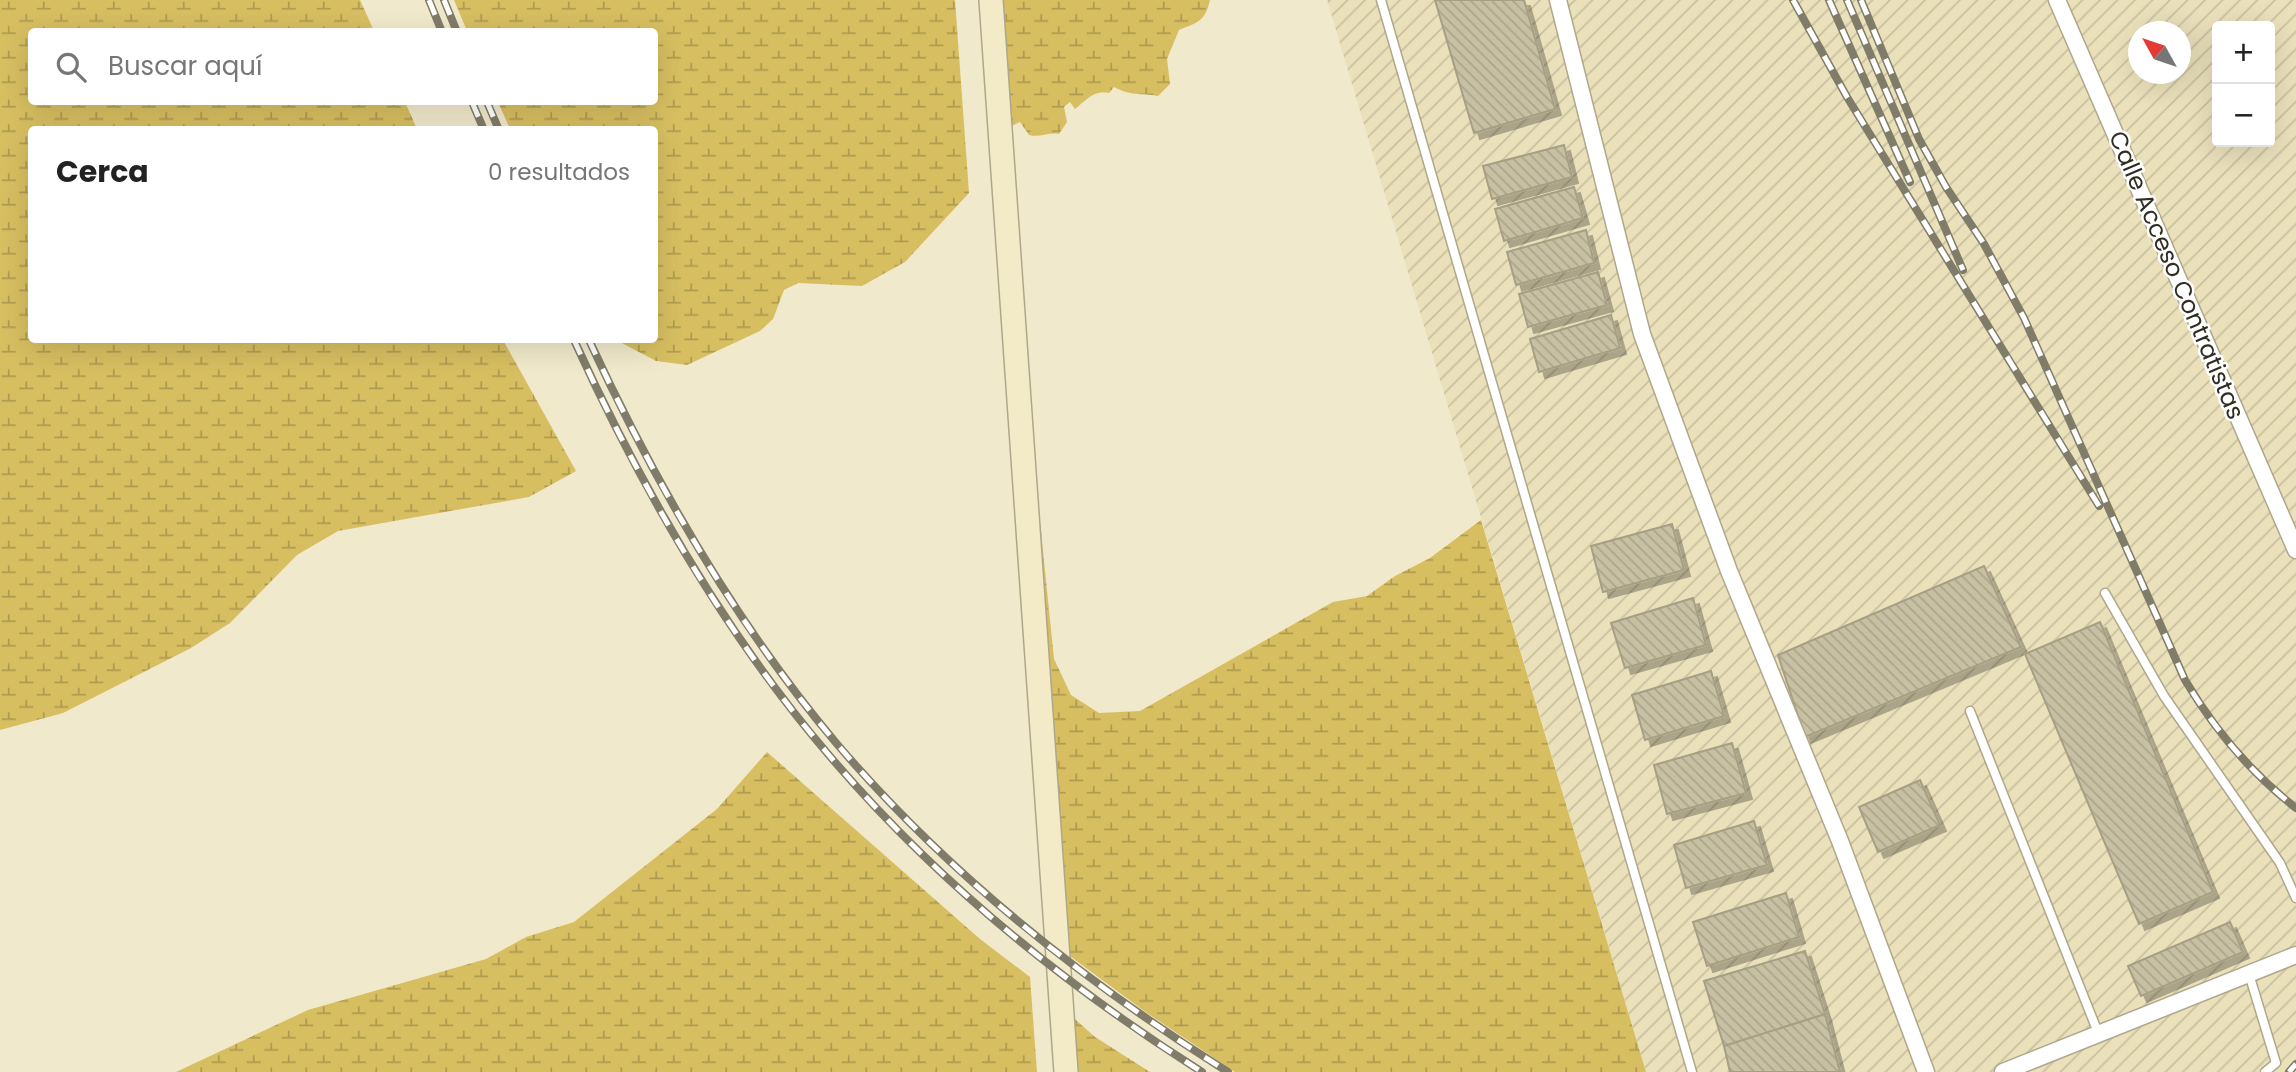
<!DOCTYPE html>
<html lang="es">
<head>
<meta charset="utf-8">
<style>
	body { margin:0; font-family:Poppins,sans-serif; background:#f2f2f2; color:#222 }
	.controls { position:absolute; right:21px; top:21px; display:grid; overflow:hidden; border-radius:7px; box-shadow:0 7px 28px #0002 }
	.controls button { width:63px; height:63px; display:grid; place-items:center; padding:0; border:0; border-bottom:2px solid #e0e0e0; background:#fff; color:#222; font:35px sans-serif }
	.compass { position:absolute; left:2128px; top:21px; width:63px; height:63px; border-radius:50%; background:#fff; box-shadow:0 7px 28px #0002; rotate:310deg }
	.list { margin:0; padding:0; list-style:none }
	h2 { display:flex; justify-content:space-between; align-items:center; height:91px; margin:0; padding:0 28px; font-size:30px }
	h2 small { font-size:23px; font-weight:400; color:#767676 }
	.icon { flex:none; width:38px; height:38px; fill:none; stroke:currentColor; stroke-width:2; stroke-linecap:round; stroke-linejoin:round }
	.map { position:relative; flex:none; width:2296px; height:1072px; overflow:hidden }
	.search { position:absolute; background:#fff; box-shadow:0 7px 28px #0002; left:28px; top:28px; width:630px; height:77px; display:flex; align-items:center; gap:18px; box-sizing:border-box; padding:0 24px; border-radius:7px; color:#767676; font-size:26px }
	.panel { position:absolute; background:#fff; box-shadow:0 7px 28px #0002; left:28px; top:126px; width:630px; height:217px; border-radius:7px }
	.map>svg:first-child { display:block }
</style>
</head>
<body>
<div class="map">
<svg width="2296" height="1072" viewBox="0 0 2296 1072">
	<defs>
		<pattern id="industrial-furrows" width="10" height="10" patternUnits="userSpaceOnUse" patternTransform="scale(1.75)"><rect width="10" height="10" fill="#eae0ba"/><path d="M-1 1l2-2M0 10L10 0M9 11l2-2" fill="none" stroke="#c9c0a0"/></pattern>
		<pattern id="wetland-marsh" width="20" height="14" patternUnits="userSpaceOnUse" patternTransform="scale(1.75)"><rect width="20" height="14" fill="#d7be61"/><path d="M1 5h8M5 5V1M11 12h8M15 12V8" fill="none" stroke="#af9b50"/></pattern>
		<pattern id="building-back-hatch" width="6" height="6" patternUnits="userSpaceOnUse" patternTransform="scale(1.75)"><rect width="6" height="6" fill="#c8c0a3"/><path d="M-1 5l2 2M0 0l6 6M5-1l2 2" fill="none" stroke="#aca58c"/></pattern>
		<filter id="shadow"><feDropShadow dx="6" dy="6" stdDeviation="0" flood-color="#0004"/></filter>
	</defs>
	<rect width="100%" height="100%" fill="#f1e9cb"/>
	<path fill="url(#industrial-furrows)" fill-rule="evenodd" d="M1327 0H2296V1072H1646ZM2217 26H2270V142H2217ZM2138 32H2180V74H2138Z"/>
	<path fill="url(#wetland-marsh)" d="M0 0H360L374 31 32 32V102H405L417 129 32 130V340H503L576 471 529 497 338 531 297 555 230 623 191 648 63 713 0 730Z
		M454 0H955L969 193 905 262 862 286 798 283 784 290 773 319 760 331 687 365 656 361 616 340H654V130L510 129 498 102H654V32L467 31Z
		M999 0H1210C1205 22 1198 22 1179 30L1167 59 1170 84 1158 96C1141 93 1130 96 1114 87L1109 93C1095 89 1086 100 1075 109L1070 102 1064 107 1067 122 1059 134C1048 132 1040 138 1029 135L1020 122 1007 128Z
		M1033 453 1054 659 1071 695 1099 713 1140 711 1333 602 1367 596 1395 576 1430 558 1481 520 1646 1072H1235L1147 1013 1063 951Z
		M767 752 980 939 1030 977 1037 1072H176L308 1010 486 959 526 937 574 922 717 809Z
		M1067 1012 1095 1037 1150 1072H1072Z"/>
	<path fill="url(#building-back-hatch)" stroke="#a79f83" stroke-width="2" filter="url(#shadow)" d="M1435 0H1524L1555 109 1474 133Z
		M1564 145 1572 177 1492 199 1483 166Z
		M1574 187 1583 218 1504 241 1495 209Z
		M1586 230 1594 263 1516 285 1507 252Z
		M1598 272 1607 305 1528 327 1519 294Z
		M1611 315 1620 348 1539 372 1530 339Z
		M1672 524 1684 570 1603 592 1591 546Z
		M1984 566 2021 647 1805 737 1778 655Z
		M1693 598 1706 645 1625 668 1611 623Z
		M2100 622 2213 892 2139 924 2025 654Z
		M1711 671 1724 716 1645 740 1632 695Z
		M1732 743 1746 793 1667 814 1654 765Z
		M1920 780 1940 825 1878 852 1859 807Z
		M1754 821 1767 865 1686 888 1674 845Z
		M1786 893 1799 937 1707 966 1693 922Z
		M2230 922 2243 952 2141 996 2128 966Z
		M1805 951 1825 1014 1724 1046 1704 981Z
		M1825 1014 1840 1072H1730L1724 1046Z"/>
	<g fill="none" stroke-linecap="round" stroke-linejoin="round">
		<g stroke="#afa78a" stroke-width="11">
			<path id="service" d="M1381 0 1692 1072
				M2105 593 2164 696 2280 863 2296 898
				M1970 711 2099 1035
				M2249 974 2276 1063 2265 1072"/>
		</g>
		<g stroke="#afa78a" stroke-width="19">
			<path id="minor" d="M1558 0 1642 334 1729 571 1840 841 1926 1072
				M2057 0 2296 550
				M2003 1072 2296 955"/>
		</g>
		<g stroke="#afa78a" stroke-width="26">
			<path id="secondary" d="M991 0 1066 1072"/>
		</g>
		<use href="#service" stroke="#fff" stroke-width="8"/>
		<use href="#minor" stroke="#fff" stroke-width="16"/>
		<use href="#secondary" stroke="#f3eac8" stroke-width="23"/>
		<g stroke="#817c69" stroke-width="8">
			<path id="rail" d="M429 0 442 32
				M444 0 457 32
				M1793 0 1847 97 2099 506
				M1829 0 1910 182
				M1847 0 1963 270
				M1861 0 1919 139 1946 187 1984 244 2024 318 2185 680C2214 729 2251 773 2296 808
				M472 102 484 130
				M487 102 499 130
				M574 340C641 487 722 630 828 754 934 879 1063 984 1202 1072
				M589 340C655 483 735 623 837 744 948 874 1083 981 1228 1072
				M2289 1072 2296 1064"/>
		</g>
		<use href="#rail" stroke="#fff" stroke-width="5" stroke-dasharray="16" stroke-linecap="butt"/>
	</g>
	<g text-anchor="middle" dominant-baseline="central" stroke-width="5" stroke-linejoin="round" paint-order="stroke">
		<g font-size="24" fill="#302d22" stroke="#fff">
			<text transform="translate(2177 275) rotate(67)">Calle Acceso Contratistas</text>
		</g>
	</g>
</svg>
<div class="controls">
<button>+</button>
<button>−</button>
</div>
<svg class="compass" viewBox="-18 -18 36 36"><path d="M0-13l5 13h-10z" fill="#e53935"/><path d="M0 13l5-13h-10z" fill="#767676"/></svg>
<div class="search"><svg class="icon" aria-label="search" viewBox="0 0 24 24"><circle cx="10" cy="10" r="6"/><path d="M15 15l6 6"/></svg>Buscar aquí</div>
<section class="panel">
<h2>Cerca<small>0 resultados</small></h2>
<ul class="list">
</ul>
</section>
</div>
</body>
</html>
